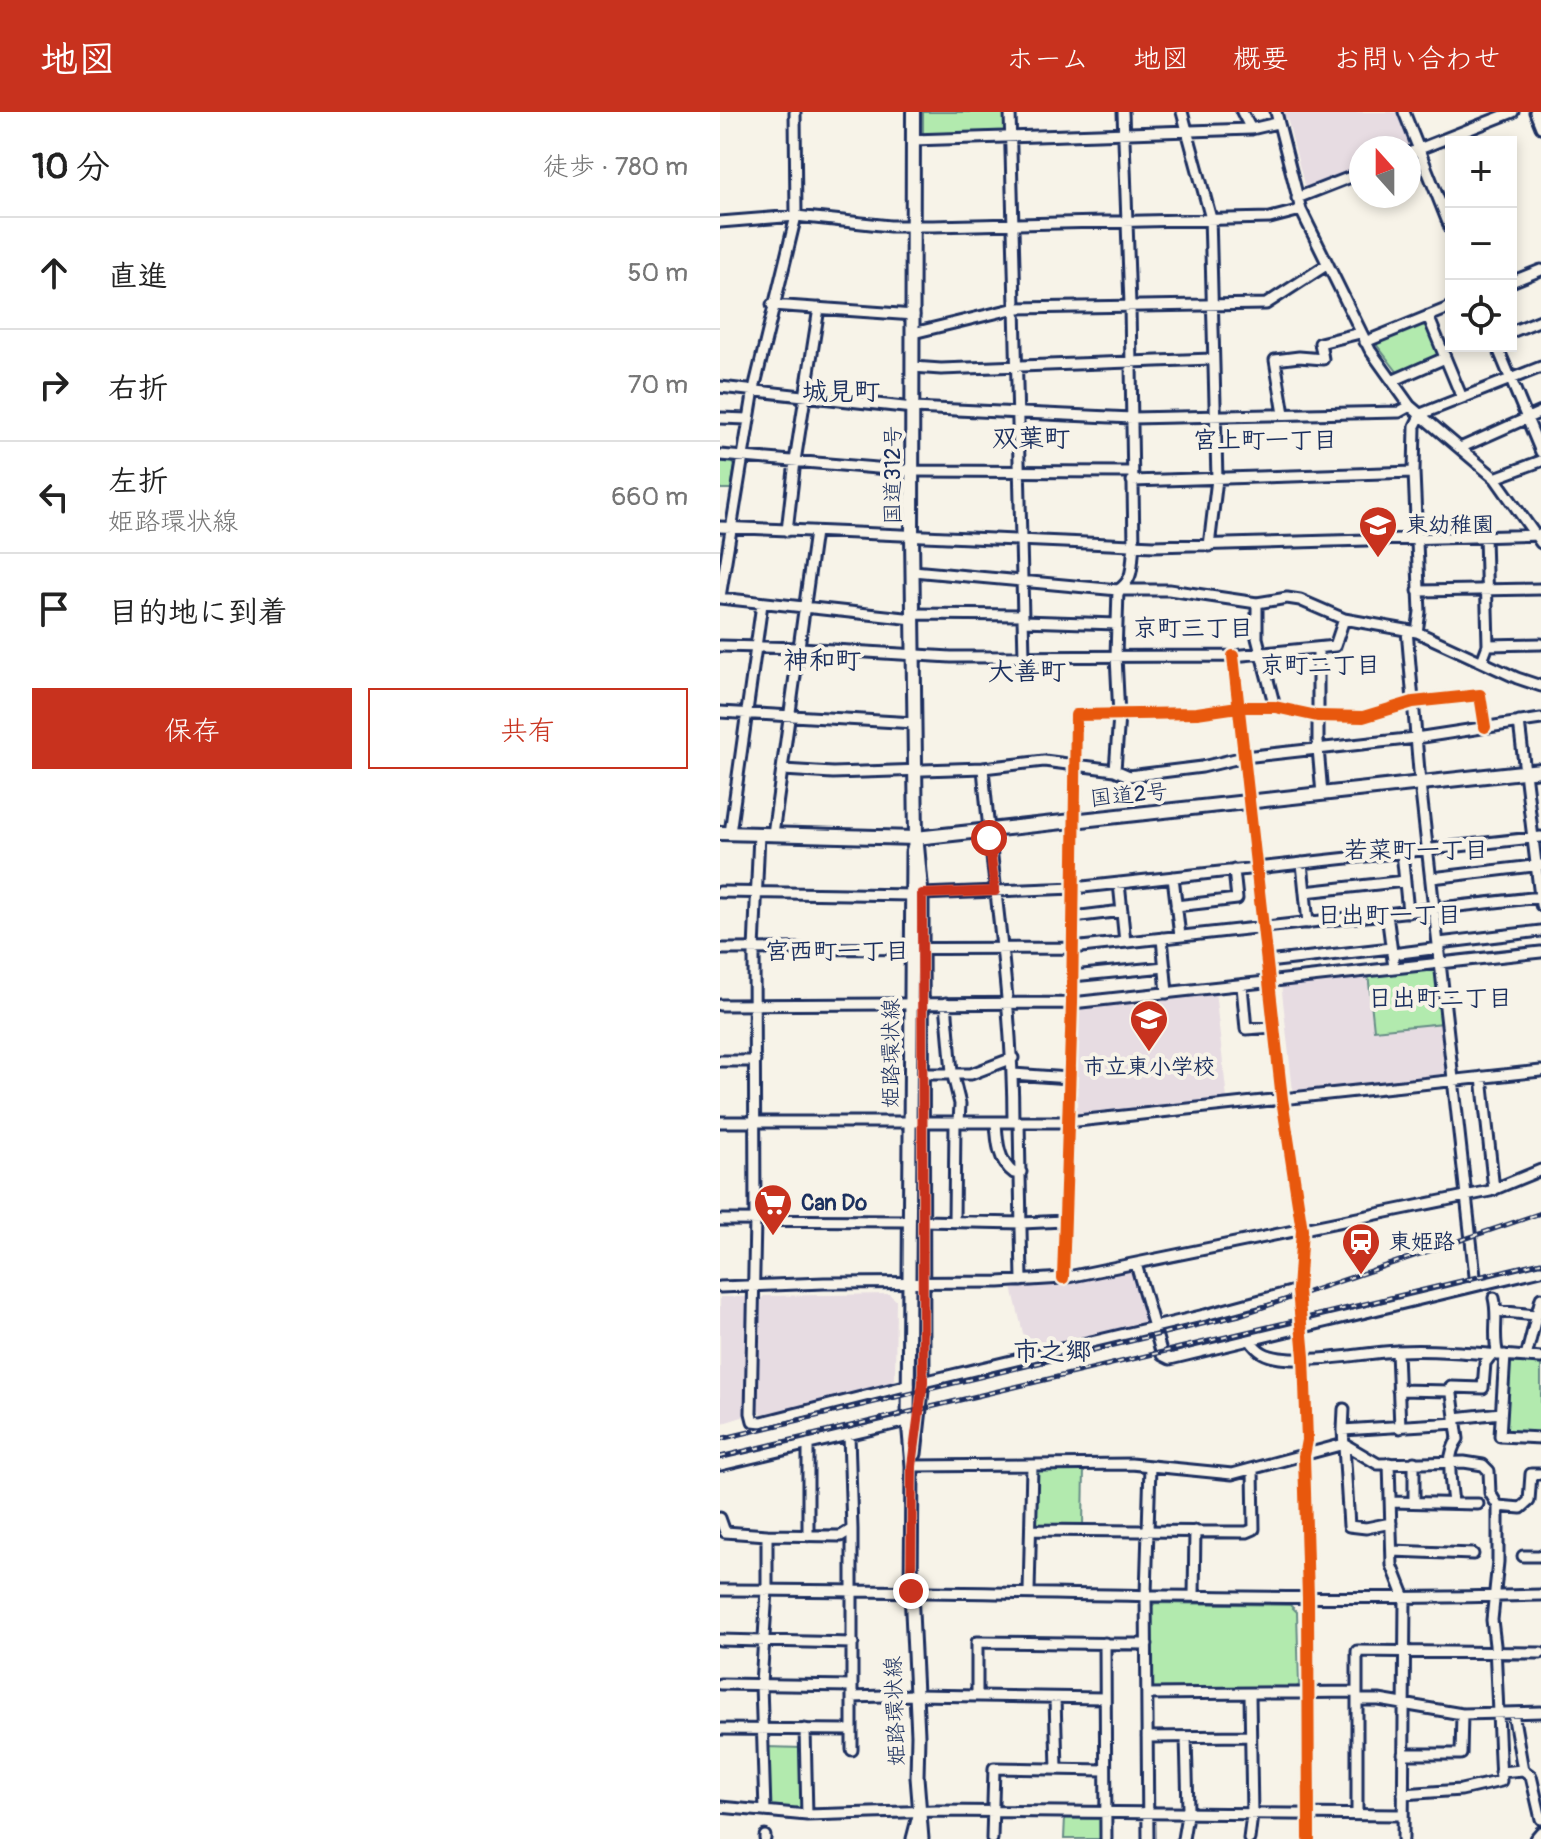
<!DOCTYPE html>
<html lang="ja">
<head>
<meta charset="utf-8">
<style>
	body { margin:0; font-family:Pangolin,"Klee One",sans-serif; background:#f2f2f2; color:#222 }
	.controls { position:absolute; right:24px; top:24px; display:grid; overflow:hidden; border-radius:0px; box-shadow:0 4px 12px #0003 }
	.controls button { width:72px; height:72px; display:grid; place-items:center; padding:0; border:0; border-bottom:2px solid #e0e0e0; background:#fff; color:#222; font:40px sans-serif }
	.compass { position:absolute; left:629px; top:24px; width:72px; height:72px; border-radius:50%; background:#fff; box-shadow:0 4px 12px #0003; rotate:339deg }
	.stop { position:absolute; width:24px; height:24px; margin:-18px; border:6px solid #c8321e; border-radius:50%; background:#fff }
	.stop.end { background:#c8321e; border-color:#fff; box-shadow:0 2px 8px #0008 }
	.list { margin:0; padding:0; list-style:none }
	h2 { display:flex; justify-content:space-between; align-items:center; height:104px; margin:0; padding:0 32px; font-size:34px }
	h2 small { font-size:26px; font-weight:400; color:#767676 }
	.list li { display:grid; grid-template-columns:52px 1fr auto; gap:24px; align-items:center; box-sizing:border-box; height:112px; padding:0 32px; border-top:2px solid #e0e0e0 }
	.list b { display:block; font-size:30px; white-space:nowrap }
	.list p { margin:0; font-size:26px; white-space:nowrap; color:#767676 }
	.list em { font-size:26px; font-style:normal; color:#767676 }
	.actions { display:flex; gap:16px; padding:24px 32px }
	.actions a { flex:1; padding:18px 0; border:2px solid #c8321e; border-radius:0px; text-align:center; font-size:28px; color:#c8321e }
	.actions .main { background:#c8321e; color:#fff }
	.icon { flex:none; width:44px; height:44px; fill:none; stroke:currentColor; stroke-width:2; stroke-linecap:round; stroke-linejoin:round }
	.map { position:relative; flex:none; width:821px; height:1727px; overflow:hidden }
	header { display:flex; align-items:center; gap:48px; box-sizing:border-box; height:112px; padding:0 40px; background:#c8321e; color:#fff }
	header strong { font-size:38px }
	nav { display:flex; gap:44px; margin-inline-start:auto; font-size:28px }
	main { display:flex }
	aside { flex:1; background:#fff }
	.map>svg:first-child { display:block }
</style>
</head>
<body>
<header>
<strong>地図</strong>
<nav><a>ホーム</a><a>地図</a><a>概要</a><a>お問い合わせ</a></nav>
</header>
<main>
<aside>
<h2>10 分<small>徒歩 · 780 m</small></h2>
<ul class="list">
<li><svg class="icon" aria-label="ahead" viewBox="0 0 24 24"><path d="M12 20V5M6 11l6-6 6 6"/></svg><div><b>直進</b></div><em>50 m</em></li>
<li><svg class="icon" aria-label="right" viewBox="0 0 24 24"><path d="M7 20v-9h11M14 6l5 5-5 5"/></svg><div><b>右折</b></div><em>70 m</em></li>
<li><svg class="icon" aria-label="left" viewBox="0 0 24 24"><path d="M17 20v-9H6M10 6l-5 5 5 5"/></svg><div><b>左折</b><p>姫路環状線</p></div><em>660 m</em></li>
<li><svg class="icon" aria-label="arrive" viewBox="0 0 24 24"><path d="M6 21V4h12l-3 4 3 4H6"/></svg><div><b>目的地に到着</b></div></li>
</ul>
<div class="actions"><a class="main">保存</a><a>共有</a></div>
</aside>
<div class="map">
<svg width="821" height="1727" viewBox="0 0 821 1727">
	<rect width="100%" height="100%" fill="#f7f3e8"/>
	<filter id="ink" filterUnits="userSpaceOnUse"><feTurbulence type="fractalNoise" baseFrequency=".0125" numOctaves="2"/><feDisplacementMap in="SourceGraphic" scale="16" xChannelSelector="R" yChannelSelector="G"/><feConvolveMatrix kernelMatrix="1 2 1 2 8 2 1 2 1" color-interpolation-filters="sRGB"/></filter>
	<g filter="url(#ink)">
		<path fill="#e7dce2" d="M562 0H678L691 32 685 36H641V54L585 76 567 6H563Z
			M648 861 723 911 728 960 726 963 573 980 561 871Z
			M495 879 507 987 354 1005 352 1002 358 895Z
			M411 1158 415 1160 426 1210 425 1213 308 1242 292 1175 357 1170Z
			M169 1182 176 1188 175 1272 42 1302 38 1299 40 1188 44 1184Z
			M0 1185H26L28 1188 25 1304 0 1312Z"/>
		<path fill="#b2eaae" stroke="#668c86" stroke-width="2" d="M203 0H287V20L284 23 203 25Z
			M704 210 709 211 719 246 679 262 656 232 657 229Z
			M0 349H12L15 354 11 377H0Z
			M715 854 718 858 723 911 654 918 648 861Z
			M790 1251H821V1321H785L788 1254Z
			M364 1356 363 1415 318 1414 315 1410V1360L319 1357Z
			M435 1491 570 1493 577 1500 579 1573 574 1577 435 1580 431 1575V1495Z
			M46 1635 83 1636V1695L80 1700 50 1696 47 1693Z
			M345 1704 380 1705 382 1708V1727H344Z"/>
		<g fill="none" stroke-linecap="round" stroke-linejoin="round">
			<g stroke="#1b2f5e" stroke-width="15">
				<path id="minor" d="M290 0 304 544
					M462 0 490 103 497 367 489 434
					M522 0 531 17
					M556 0 581 98 650 238 690 294 775 366 821 431
					M684 0 731 118
					M815 0 821 15
					M193 28 531 17 557 11
					M689 41 793 0
					M577 86 641 61
					M0 110 76 104 170 114H213L550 106 581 98
					M791 170 821 158
					M52 193 194 203
					M708 204 742 286
					M791 220 821 208
					M193 221 296 196 546 192 608 152
					M645 230 731 195
					M777 234 821 340
					M193 255 221 257 492 247
					M672 269 725 246
					M0 275 193 296 412 306 679 300 690 294
					M564 302 555 248 579 245 603 247 600 231 640 221
					M0 306 28 307
					M740 336 821 300
					M0 343 193 359 412 360
					M775 366 821 349
					M412 369 694 360
					M0 415 434 434 821 423
					M67 419 75 349 99 196
					M193 459 398 478H449L537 491 567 486 580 488 624 507 697 520 797 566 821 574
					M398 478C415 468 411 451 414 434L410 193 403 0
					M698 479 821 477
					M0 485 34 277 76 104 75 0
					M0 486 194 507
					M537 491V526L555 595
					M194 502 303 503
					M303 509 397 512
					M687 518 700 671 756 1173
					M697 520 700 500 694 360 695 314 701 302 821 255
					M768 533 821 532
					M0 534 80 536 231 545 513 544 615 534 624 507
					M598 538V636L602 682
					M513 544 562 987 582 1118 578 1178 584 1245 587 1328 584 1344 588 1486 589 1727
					M762 549 768 533 765 424
					M0 600 195 611
					M799 610 821 793
					M263 656C273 774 293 891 293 1010
					M63 658 113 661 263 656 324 649 395 658 409 664 482 655 524 645 696 626 821 607
					M395 658 399 604 396 544 398 478
					M10 721 42 492
					M39 722 34 838 35 1108 31 1301 33 1309 42 1310 189 1273
					M53 722 95 420
					M682 740 688 800
					M582 751 588 811
					M453 765 460 824
					M712 766 821 753
					M399 771 405 830
					M0 780 193 783
					M585 780 685 769
					M202 782 354 776 821 725
					M456 794 517 787 514 758
					M667 802 674 856
					M353 805 402 799
					M442 826 447 881
					M719 831 821 819
					M0 837 352 836 821 785
					M672 842 720 836
					M547 850 671 836
					M352 864 445 855
					M522 874 526 917 554 915
					M226 891 232 960 240 992 239 1010
					M0 893 352 891 821 840
					M0 949H35
					M202 962H251L293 946
					M293 962 349 966
					M762 965 774 1078
					M0 1010H348L821 959
					M276 1010C277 1028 278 1050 294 1061L301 1060
					M299 1010 302 1169
					M0 1108 190 1109
					M202 1109 302 1111 344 1109
					M234 1109 235 1010
					M416 1152 442 1243 450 1247 821 1158
					M343 1166 352 891 356 603 477 601 518 595H555L597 604 643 605 693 590 760 583 765 615
					M0 1175 104 1171 279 1170 343 1166 770 1079 821 1058
					M774 1186C779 1205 772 1224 778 1243
					M776 1199 816 1203
					M530 1228C538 1240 546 1244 560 1246 599 1251 640 1241 678 1239 726 1237 773 1243 821 1246
					M677 1239 680 1316
					M785 1243 780 1324 821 1326
					M806 1245 821 1186
					M203 1270 485 1203 578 1178
					M678 1278 731 1279
					M624 1297 623 1318 629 1414 646 1416 671 1411
					M735 1306 781 1301
					M623 1318 736 1311
					M669 1351 672 1453 685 1486 683 1727
					M0 1353 191 1308
					M192 1354 411 1352 512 1362 624 1332 658 1352 744 1350 763 1353 769 1359 770 1381 778 1394V1450L772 1508 775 1533 781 1669 741 1678 683 1682
					M671 1390 758 1392
					M694 1390V1350
					M733 1391C731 1370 725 1344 738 1327L731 1275 763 1276 765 1251 771 1243
					M778 1394 801 1396 809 1389 811 1362H821
					M0 1406 5 1420 47 1423V1478L41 1572 45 1699
					M132 1417V1638
					M311 1418 527 1420 534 1417 533 1358
					M47 1423 121 1424 132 1417 129 1323
					M88 1424V1332
					M672 1439 753 1442
					M803 1444H821
					M0 1478C274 1478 547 1491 821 1483
					M309 1480 312 1354
					M474 1483 475 1419
					M0 1528 133 1531
					M385 1531 386 1727
					M0 1572 132 1574
					M427 1582 637 1580
					M257 1583V1530L427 1532
					M132 1585 195 1583 384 1586
					M335 1586 337 1657
					M638 1588H659L742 1602 821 1600
					M793 1601 803 1658 811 1664 821 1707
					M0 1617 132 1618
					M85 1617 87 1703
					M427 1625 530 1624
					M683 1642H741L742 1602
					M780 1660 803 1658
					M0 1695 87 1703 216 1699 681 1703
					M637 1702V1539L821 1541
					M45 1727V1724
					M272 1727 274 1656 385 1658
					M428 1727 426 1482 430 1354
					M463 1727 468 1697 466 1625
					M529 1727 532 1703 530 1583
					M815 1727 821 1720"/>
			</g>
			<g stroke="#1b2f5e" stroke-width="17">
				<path id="major" d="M196 726 192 740 188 1309 192 1354 191 1479 198 1623 197 1665 202 1727
					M195 1342 203 1270 202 782 197 728
					M193 1727 199 1704"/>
			</g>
			<g stroke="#1b2f5e" stroke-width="18">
				<path id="highway" d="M193 0 192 424 196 726
					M0 721 196 726 821 658"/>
			</g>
			<use href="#minor" stroke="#f7f3e8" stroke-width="9"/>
			<use href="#major" stroke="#f7f3e8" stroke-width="11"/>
			<use href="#highway" stroke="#f7f3e8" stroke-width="12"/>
			<g stroke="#1b2f5e" stroke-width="5">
				<path id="rail" d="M0 1327 520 1203 821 1101
					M0 1345 821 1150"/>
			</g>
			<use href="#rail" stroke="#f7f3e8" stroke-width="2" stroke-dasharray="6" stroke-linecap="butt"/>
			<g stroke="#f7f3e8" stroke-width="17">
				<path id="cycleway" d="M513 544 562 987 582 1118 578 1178 584 1245 587 1328 584 1344 588 1486 589 1727
					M343 1166 352 891 356 603 477 601 518 595H555L597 604 643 605 693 590 760 583 765 615"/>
			</g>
			<use href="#cycleway" stroke="#e8590c" stroke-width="12"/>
		</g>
	</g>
	<g fill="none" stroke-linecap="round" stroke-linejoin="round" filter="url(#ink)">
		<path stroke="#c8321e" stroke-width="10" d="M191 1479 192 1354 203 1270 202 782 275 779 269 726"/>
	</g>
	<defs>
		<g id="school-pin" transform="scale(2)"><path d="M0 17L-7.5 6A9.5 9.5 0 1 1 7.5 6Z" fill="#c8321e" stroke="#f7f3e8"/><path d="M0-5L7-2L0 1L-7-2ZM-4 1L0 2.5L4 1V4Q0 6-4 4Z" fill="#fff"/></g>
		<g id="supermarket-pin" transform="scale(2)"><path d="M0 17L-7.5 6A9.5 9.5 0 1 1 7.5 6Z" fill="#c8321e" stroke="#f7f3e8"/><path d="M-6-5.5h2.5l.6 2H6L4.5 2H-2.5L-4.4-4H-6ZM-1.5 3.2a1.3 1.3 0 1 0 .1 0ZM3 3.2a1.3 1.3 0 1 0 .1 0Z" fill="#fff"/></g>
		<g id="station-pin" transform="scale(2)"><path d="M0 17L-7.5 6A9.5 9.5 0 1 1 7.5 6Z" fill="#c8321e" stroke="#f7f3e8"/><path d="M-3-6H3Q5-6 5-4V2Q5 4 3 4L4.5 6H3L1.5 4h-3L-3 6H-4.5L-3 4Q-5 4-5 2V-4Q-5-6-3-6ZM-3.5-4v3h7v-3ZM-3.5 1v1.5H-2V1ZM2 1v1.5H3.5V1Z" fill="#fff"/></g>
	</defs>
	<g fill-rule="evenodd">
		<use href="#school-pin" x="658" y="413"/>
		<use href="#school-pin" x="429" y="907"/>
		<use href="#supermarket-pin" x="53" y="1091"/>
		<use href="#station-pin" x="641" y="1130"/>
	</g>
	<g text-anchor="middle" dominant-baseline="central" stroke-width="8" stroke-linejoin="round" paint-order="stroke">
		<g font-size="22" fill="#1b2f5e" stroke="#f7f3e8">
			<text transform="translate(173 363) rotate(-90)">国道312号</text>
			<text transform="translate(409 683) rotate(-6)">国道2号</text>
			<text transform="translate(171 941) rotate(-90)">姫路環状線</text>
			<text transform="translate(175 1599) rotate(-92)">姫路環状線</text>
		</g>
		<g font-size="22" font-weight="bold" fill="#1b2f5e" stroke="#f7f3e8" text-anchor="start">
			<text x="686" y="413">東幼稚園</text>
			<text x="429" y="955" text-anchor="middle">市立東小学校</text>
			<text x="81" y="1091">Can Do</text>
			<text x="669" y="1130">東姫路</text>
		</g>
		<g font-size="24" font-weight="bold" fill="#1b2f5e" stroke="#f7f3e8">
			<text x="545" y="328">宮上町一丁目</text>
			<text x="473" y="516">京町三丁目</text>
			<text x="600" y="553">京町二丁目</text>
			<text x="696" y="738">若菜町一丁目</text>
			<text x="669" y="803">日出町一丁目</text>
			<text x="117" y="839">宮西町一丁目</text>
			<text x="720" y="886">日出町二丁目</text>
		</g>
		<g font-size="26" font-weight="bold" fill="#1b2f5e" stroke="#f7f3e8">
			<text x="121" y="280">城見町</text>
			<text x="311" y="327">双葉町</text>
			<text x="102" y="549">神和町</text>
			<text x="307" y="560">大善町</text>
			<text x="332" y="1240">市之郷</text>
		</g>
	</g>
</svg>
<div class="controls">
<button>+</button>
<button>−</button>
<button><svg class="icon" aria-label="locate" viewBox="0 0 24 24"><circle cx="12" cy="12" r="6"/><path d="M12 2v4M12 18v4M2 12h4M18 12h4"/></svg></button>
</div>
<svg class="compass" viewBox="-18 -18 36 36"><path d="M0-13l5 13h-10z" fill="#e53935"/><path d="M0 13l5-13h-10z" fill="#767676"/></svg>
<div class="stop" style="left:269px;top:726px"></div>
<div class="stop end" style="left:191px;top:1479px"></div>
</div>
</main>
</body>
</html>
